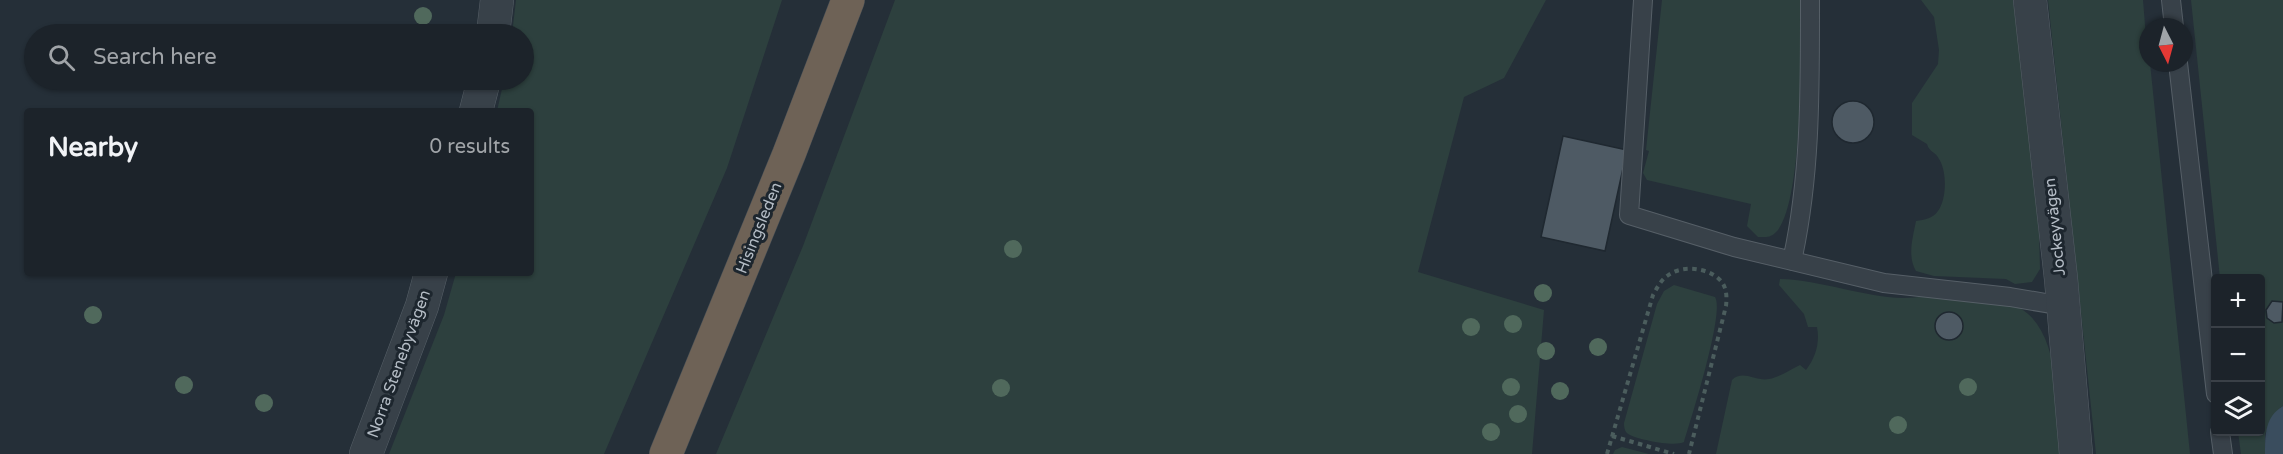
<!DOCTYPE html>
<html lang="en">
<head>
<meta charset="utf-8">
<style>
	body { margin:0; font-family:"Varela Round",sans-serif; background:#292f36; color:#f1f3f6 }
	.controls { position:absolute; right:18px; bottom:18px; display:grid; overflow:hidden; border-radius:6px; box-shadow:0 2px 4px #0004 }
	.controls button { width:54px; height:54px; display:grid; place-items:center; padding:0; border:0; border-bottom:2px solid #3a4047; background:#1c232a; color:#f1f3f6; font:30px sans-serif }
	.compass { position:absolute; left:2139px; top:18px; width:54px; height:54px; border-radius:50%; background:#1c232a; box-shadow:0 2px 4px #0004; rotate:174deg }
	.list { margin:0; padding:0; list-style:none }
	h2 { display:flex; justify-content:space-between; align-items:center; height:78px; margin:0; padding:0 24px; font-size:26px }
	h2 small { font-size:20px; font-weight:400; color:#a0a4a8 }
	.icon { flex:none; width:33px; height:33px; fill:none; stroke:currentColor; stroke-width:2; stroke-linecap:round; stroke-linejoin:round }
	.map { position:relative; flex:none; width:2283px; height:454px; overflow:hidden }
	.search { position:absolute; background:#1c232a; box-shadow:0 2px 4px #0004; left:24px; top:24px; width:510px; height:66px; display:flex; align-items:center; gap:15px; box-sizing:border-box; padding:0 21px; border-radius:33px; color:#a0a4a8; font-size:22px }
	.panel { position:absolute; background:#1c232a; box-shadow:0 2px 4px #0004; left:24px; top:108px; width:510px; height:168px; border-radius:6px }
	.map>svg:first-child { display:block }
</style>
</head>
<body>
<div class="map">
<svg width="2283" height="454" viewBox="0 0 2283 454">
	<rect width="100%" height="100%" fill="#252f38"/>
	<path fill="#2d403e" d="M516 0H782L727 168 604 454H389L444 315 456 273H531V111H497L504 80H524V34H512Z
		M895 0H1546L1504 78 1464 97 1418 272 1544 310 1532 454H716L803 246Z
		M1662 0H1802C1801 41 1804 209 1775 233 1770 238 1764 237 1758 237L1747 226 1751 204 1647 180 1643 173 1649 151 1646 150Z
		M1921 0H2013L2028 113 2039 234 2040 269 2032 282 2015 284 2006 279 1934 276 1916 271C1907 256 1913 237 1916 221 1925 220 1933 218 1938 211 1947 199 1947 171 1939 159 1936 152 1929 152 1927 144L1912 135V103L1938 64 1939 50 1934 17Z
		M2048 0H2143L2148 63H2150L2190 454H2096Z
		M2191 0H2283V406L2280 408 2265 434V454H2241L2238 432H2260V278H2220Z
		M1780 279C1821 280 1862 297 1903 298 1911 298 1918 297 1926 296 1941 296 1999 300 2013 305 2062 323 2057 410 2061 454H1716L1732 380C1743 369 1756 382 1769 379 1780 377 1790 370 1800 365L1806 370C1816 357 1820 342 1817 327H1808L1804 314 1779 285Z
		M1674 285 1715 297C1725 312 1691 419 1684 442 1675 447 1640 440 1630 435 1625 433 1624 428 1624 423L1657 304 1664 291Z
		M1622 447 1649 454H1613L1615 450Z"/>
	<path fill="#3a4d5e" d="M2283 406V454H2265C2265 434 2265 417 2283 406Z"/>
	<path fill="#4e5a64" stroke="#1f2830" stroke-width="1.5" d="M1832 122a21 21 0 1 1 42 0a21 21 0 1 1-42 0Z
		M1563 136 1627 150 1605 251 1541 237Z
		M2272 301 2283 302 2282 322 2274 323 2267 318 2266 310Z
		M1935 326a14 14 0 1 1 28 0a14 14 0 1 1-28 0Z"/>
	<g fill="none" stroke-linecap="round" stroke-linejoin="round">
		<g stroke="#565f67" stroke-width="20">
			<path id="lane" d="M1643 0 1629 215 1734 247 1884 283 2010 297 2063 306
				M2171 0 2174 27
				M2178 63 2216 394
				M1792 261C1811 175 1810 88 1810 0
				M2220 432 2223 454"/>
		</g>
		<g stroke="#565f67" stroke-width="34">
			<path id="street" d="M2030 0 2061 279 2076 454
				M493 34 497 0
				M476 111 484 80
				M366 454 422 306 431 273"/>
		</g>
		<g stroke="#434c54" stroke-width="34">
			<path id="highway" d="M666 454 789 154 848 0"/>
		</g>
		<path stroke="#4b5d5d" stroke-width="4" stroke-dasharray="4.5 4.5" stroke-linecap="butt" d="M1612 436 1674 454
			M1607 454 1653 295C1657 288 1661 280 1667 276 1681 265 1706 267 1719 279 1727 286 1727 297 1726 306L1689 454"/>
		<use href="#lane" stroke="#384149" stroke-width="18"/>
		<use href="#street" stroke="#384149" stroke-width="33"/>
		<use href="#highway" stroke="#6e6256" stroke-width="33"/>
	</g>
	<g fill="#50695c">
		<circle cx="423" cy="16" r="9"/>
		<circle cx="1013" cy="249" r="9"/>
		<circle cx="1543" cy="293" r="9"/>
		<circle cx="93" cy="315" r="9"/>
		<circle cx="1513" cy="324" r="9"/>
		<circle cx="1471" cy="327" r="9"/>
		<circle cx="1598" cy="347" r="9"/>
		<circle cx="1546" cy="351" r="9"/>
		<circle cx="184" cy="385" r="9"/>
		<circle cx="1511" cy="387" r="9"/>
		<circle cx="1968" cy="387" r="9"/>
		<circle cx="1001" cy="388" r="9"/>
		<circle cx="1560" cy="391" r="9"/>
		<circle cx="264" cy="403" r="9"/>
		<circle cx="1518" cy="414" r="9"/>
		<circle cx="1898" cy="425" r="9"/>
		<circle cx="1491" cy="432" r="9"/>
	</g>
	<g text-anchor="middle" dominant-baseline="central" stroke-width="6" stroke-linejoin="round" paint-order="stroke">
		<g font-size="16" fill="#b4bcc5" stroke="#1d262e">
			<text transform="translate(2055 227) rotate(-96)">Jockeyvägen</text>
			<text transform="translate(759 228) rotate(-68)">Hisingsleden</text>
			<text transform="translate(399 364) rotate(-70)">Norra Stenebyvägen</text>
		</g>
	</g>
</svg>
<div class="controls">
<button>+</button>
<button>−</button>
<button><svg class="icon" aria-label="layers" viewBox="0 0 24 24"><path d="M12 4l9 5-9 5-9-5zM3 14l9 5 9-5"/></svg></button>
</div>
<svg class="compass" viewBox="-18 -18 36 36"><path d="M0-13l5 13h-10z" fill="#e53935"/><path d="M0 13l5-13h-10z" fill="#a0a4a8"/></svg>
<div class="search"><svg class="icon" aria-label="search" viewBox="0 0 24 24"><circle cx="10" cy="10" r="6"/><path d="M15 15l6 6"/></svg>Search here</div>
<section class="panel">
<h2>Nearby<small>0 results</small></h2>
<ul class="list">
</ul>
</section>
</div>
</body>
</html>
